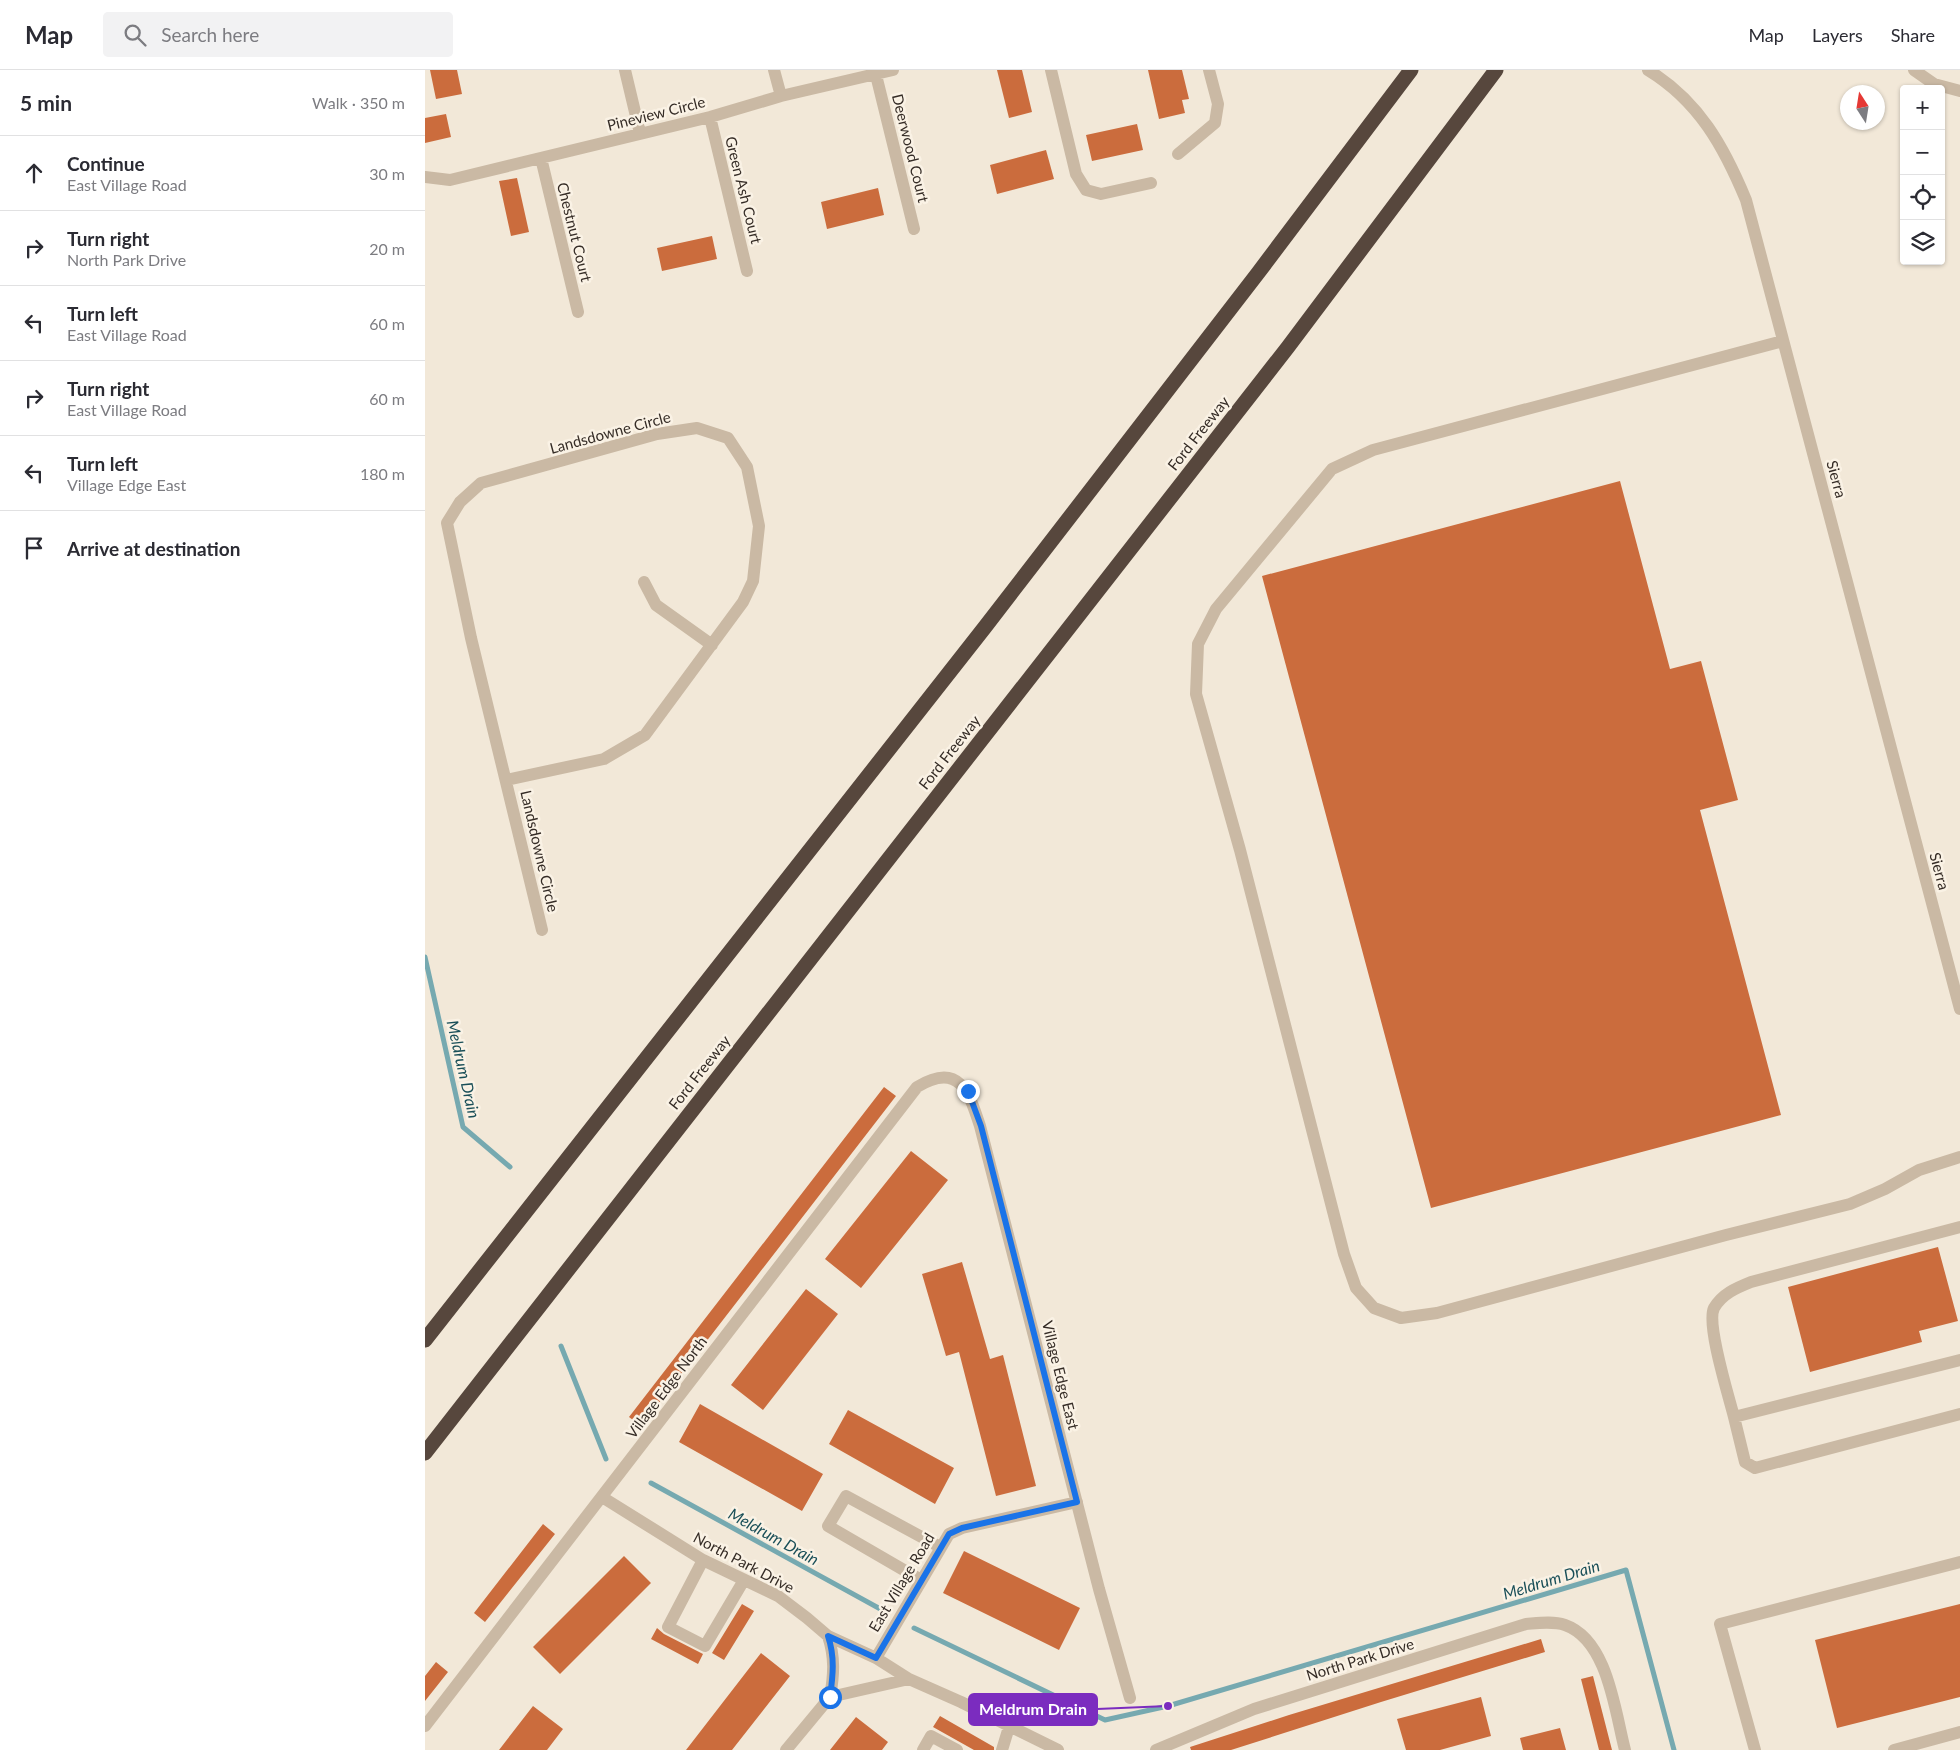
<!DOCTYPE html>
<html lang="en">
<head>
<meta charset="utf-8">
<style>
	body { margin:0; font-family:Lato,sans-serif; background:#f2f2f3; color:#2b2b33 }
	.controls { position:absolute; right:15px; top:15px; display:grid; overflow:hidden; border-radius:5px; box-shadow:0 1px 4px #0004 }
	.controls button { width:45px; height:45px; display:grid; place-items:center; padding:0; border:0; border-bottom:1px solid #e1e1e2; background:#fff; color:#2b2b33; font:25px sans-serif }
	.compass { position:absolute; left:1415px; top:15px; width:45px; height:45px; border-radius:50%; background:#fff; box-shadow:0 1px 4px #0004; rotate:348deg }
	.stop { position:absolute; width:15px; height:15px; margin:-11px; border:4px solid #1a73e8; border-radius:50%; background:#fff }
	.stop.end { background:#1a73e8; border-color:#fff; box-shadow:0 1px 5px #0008 }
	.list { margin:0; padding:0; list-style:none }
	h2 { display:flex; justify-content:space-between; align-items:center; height:65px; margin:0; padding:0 20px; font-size:21px }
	h2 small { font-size:16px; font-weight:400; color:#7c7c81 }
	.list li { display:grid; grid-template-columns:32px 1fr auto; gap:15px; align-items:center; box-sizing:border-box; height:75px; padding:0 20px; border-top:1px solid #e1e1e2 }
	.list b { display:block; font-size:19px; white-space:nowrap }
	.list p { margin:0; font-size:16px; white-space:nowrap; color:#7c7c81 }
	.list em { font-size:16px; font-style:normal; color:#7c7c81 }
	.icon { flex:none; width:28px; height:28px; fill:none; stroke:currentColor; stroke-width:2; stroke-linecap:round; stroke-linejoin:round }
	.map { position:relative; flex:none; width:1535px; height:1680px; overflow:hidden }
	header { display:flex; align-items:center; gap:30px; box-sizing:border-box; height:70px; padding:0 25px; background:#fff; border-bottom:1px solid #e1e1e2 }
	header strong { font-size:24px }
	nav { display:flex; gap:28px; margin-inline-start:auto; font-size:18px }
	.search { width:350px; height:45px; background:#f2f2f3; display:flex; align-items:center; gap:12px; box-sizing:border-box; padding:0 18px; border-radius:5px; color:#7c7c81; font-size:19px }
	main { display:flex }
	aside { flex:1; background:#fff }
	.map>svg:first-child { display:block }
</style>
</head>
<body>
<header>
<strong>Map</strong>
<div class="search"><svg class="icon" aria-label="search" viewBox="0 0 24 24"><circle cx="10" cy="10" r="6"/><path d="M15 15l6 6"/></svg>Search here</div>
<nav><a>Map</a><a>Layers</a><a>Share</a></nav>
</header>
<main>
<aside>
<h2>5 min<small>Walk · 350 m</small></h2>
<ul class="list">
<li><svg class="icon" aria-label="ahead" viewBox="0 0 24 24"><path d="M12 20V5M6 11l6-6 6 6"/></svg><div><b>Continue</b><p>East Village Road</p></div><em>30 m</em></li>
<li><svg class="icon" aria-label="right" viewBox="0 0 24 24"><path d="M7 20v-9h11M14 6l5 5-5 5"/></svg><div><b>Turn right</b><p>North Park Drive</p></div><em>20 m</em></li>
<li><svg class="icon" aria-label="left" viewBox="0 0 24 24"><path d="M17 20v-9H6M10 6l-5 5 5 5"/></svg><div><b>Turn left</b><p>East Village Road</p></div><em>60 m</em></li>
<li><svg class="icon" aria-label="right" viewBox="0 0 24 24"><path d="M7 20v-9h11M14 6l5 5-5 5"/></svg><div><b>Turn right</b><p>East Village Road</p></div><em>60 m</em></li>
<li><svg class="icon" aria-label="left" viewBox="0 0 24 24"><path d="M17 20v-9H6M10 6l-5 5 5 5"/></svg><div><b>Turn left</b><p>Village Edge East</p></div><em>180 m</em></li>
<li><svg class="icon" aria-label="arrive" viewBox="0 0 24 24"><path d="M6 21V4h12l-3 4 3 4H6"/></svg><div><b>Arrive at destination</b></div></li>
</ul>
</aside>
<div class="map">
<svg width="1535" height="1680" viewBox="0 0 1535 1680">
	<rect width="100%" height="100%" fill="#f2e8d8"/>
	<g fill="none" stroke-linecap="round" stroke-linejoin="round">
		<path stroke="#76a9b0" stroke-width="5" d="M0 887 38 1057 85 1097
			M136 1276 181 1389
			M226 1413 459 1541
			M489 1558 680 1650 743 1636 1201 1500 1249 1680"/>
	</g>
	<path fill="#cb6c3d" d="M5 0H32L37 24 11 29Z
		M572 0H597L607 42 584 48Z
		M723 0H757L764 29 757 30 760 43 734 49Z
		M21 44 26 67 0 73V48Z
		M712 54 718 80 667 91 661 65Z
		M621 80 629 109 572 124 565 95Z
		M92 108 104 162 86 166 74 111Z
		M453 118 459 145 402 159 396 132Z
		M287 166 292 189 237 201 232 178Z
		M1195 411 1245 599 1276 591 1313 730 1275 740 1356 1045 1006 1138 837 506Z
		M459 1017 471 1026 216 1356 204 1347Z
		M486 1081 523 1110 436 1218 400 1189Z
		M1513 1177 1533 1251 1494 1261 1497 1272 1385 1302 1363 1217Z
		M537 1192 565 1289 578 1285 611 1416 571 1426 534 1282 521 1286 497 1204Z
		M381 1219 413 1244 338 1340 306 1315Z
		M275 1334 398 1404 377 1441 254 1372Z
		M423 1340 529 1398 510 1434 404 1374Z
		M118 1454 130 1464 60 1552 49 1543Z
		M539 1481 655 1538 634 1580 518 1523Z
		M199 1486 226 1513 135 1604 108 1577Z
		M317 1534 329 1541 299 1590 287 1583Z
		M1535 1534V1627L1412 1658 1390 1570Z
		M232 1558 239 1564 278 1584 273 1594 226 1569Z
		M1116 1569 1120 1582 956 1632 806 1680H766L765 1677 864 1645Z
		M336 1583 365 1606 307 1680H261Z
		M11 1592 23 1602 0 1631V1606Z
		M1168 1606 1187 1680H1174L1156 1609Z
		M1056 1627 1066 1666 1015 1680H981L972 1649Z
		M108 1636 138 1659 122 1680H74Z
		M515 1646 569 1677V1680H549L508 1657Z
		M431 1647 463 1672 457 1680H405Z
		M1135 1658 1141 1680H1098L1095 1668Z"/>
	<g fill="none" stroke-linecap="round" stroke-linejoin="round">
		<path stroke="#cab9a4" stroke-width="12" d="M200 0 215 63
			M349 0 356 26
			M626 0 651 104 661 120 676 124 726 113
			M1223 0C1274 31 1299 77 1321 130L1535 939
			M1489 0 1509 14 1535 21
			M451 5 489 159
			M285 47 322 201
			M753 84 790 53 793 34 784 0
			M116 88 153 242
			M0 107 25 110 285 47 356 26 468 0
			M1358 271 948 380 907 399 791 539 773 574 771 624 815 780 919 1184 931 1218 949 1238 976 1248 1012 1243 1301 1165 1425 1134 1460 1119 1494 1100 1535 1087
			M219 512 231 535 287 575
			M81 710 179 689 220 665 318 532 328 511 334 456 322 397 303 368 272 358 232 364 56 413 35 432 22 453 46 568 117 860
			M1535 1157 1326 1212C1311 1218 1297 1224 1289 1238 1281 1254 1304 1327 1309 1347L1535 1290
			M1309 1347 1320 1392 1330 1398 1535 1344
			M177 1427 278 1490 353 1526 382 1548 403 1566 451 1588 484 1609 536 1632 633 1680
			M278 1490 243 1557 280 1576 319 1510
			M496 1510 403 1456 421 1426 515 1477
			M403 1566C410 1587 409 1605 405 1627
			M451 1588 524 1464 537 1458 652 1432
			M0 1656 492 1017C534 991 544 1022 555 1056L674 1519 705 1628
			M361 1680 405 1627 484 1609
			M498 1680 506 1666 532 1680
			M577 1680 584 1657
			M731 1680 829 1639 1101 1554C1114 1553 1128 1551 1140 1555 1183 1570 1190 1642 1200 1680
			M1330 1680 1295 1554 1535 1492
			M1469 1680 1535 1662"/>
		<path stroke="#57473d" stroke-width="15" d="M0 1270 560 557 833 203 986 0
			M0 1383 863 277 1071 0"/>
	</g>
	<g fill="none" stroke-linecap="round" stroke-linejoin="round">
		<path stroke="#1a73e8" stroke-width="6" d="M405 1627C408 1605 410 1587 403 1566L451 1588 524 1464 537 1458 652 1432 556 1056 543 1021"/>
	</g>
	<g text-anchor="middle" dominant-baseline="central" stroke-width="5" stroke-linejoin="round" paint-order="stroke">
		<g font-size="15" fill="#352c26" stroke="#faf2e5">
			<text transform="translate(231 43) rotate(-14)">Pineview Circle</text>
			<text transform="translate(486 78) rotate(76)">Deerwood Court</text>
			<text transform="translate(319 120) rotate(76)">Green Ash Court</text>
			<text transform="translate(150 162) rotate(76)">Chestnut Court</text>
			<text transform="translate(185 362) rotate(-15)">Landsdowne Circle</text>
			<text transform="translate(773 363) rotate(-52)">Ford Freeway</text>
			<text transform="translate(1412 409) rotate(75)">Sierra</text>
			<text transform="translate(524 682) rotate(-52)">Ford Freeway</text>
			<text transform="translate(115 781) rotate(77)">Landsdowne Circle</text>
			<text transform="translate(1515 801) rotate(75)">Sierra</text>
			<text transform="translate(274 1002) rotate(-52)">Ford Freeway</text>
			<text transform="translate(636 1305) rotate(76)">Village Edge East</text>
			<text transform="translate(241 1317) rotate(-53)">Village Edge North</text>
			<text transform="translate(319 1492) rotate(28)">North Park Drive</text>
			<text transform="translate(476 1512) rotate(-59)">East Village Road</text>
			<text transform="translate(935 1589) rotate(-17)">North Park Drive</text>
		</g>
		<g font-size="16" font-style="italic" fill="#1a4f58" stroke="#faf2e5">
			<text transform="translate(39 999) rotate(77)">Meldrum Drain</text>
			<text transform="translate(349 1466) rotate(29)">Meldrum Drain</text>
			<text transform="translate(1126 1509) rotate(-17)">Meldrum Drain</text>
		</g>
	</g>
	<path fill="none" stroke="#7b2cbf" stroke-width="2" d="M743 1636L672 1639"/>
	<circle fill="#7b2cbf" stroke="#faf2e5" stroke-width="2" cx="743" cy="1636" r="5"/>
	<rect fill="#7b2cbf" stroke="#7b2cbf" stroke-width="2" x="544" y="1624" width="128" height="31" rx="5"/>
	<g font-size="16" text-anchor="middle" font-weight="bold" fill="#fff">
		<text x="608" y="1645">Meldrum Drain</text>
	</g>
</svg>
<div class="controls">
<button>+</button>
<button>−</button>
<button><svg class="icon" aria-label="locate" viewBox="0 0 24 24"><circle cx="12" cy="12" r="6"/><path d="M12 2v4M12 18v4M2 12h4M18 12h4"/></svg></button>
<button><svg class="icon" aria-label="layers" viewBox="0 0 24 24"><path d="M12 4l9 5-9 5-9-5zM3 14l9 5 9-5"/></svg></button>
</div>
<svg class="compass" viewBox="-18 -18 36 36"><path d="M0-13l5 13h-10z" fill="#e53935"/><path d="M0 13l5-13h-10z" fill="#7c7c81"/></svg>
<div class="stop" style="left:405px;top:1627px"></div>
<div class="stop end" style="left:543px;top:1021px"></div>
</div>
</main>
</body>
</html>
